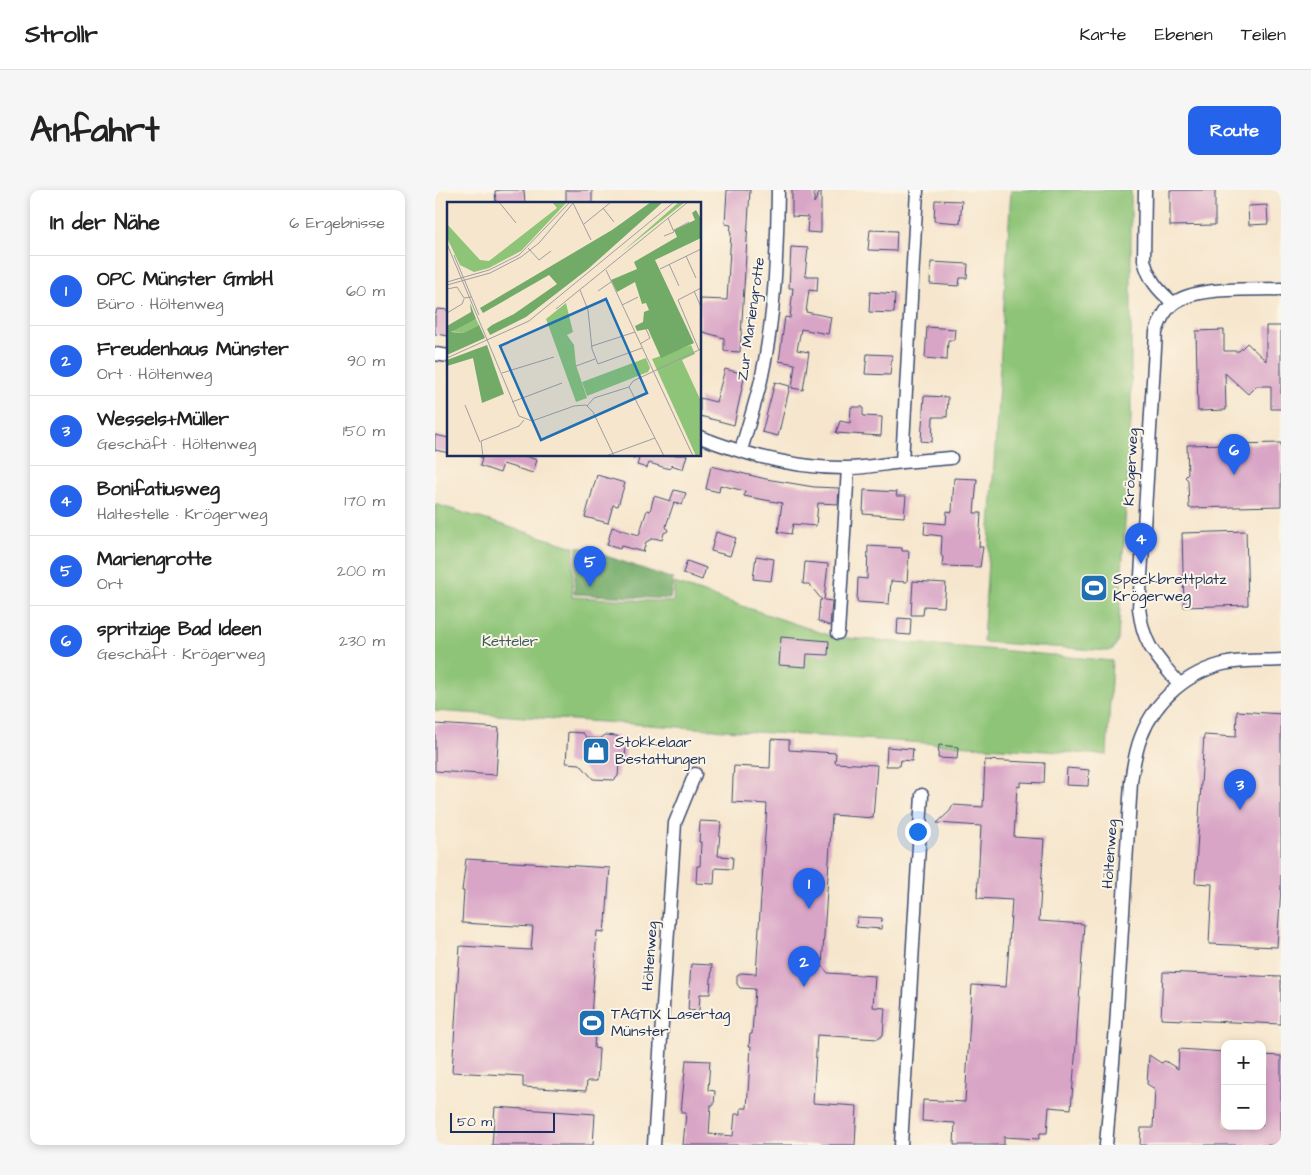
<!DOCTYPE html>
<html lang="de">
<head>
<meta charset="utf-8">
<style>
	body { margin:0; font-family:"Architects Daughter",sans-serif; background:#f6f6f6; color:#222 }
	.controls { position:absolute; right:15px; bottom:15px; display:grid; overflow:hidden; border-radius:10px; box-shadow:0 2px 8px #0003 }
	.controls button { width:45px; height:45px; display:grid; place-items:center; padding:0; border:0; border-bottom:1px solid #e0e0e0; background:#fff; color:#222; font:25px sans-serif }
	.scale { position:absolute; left:15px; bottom:12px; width:105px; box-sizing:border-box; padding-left:5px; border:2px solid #1b2f5e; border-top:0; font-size:14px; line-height:18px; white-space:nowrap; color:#1b2f5e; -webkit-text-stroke:4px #fcf5e5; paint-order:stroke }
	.you { position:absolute; left:482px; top:641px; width:18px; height:18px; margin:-12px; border:4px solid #fff; border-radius:50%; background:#1a73e8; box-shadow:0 0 0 8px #1a73e833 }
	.badge { display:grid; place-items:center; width:32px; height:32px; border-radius:50%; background:#2563eb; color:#fff; font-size:16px; font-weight:700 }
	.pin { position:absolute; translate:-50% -41px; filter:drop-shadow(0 1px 2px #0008) }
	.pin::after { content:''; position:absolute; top:26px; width:18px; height:15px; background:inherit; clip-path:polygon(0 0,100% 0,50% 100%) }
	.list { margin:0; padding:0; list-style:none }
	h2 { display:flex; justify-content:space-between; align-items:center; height:65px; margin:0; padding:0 20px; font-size:21px }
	h2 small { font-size:16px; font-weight:400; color:#767676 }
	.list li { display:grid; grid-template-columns:32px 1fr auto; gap:15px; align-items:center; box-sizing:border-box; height:70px; padding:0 20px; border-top:1px solid #e0e0e0 }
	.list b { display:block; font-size:19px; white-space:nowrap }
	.list p { margin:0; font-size:16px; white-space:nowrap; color:#767676 }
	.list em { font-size:16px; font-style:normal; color:#767676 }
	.map { position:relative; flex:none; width:846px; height:955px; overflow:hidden; border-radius:10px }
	header { display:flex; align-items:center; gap:30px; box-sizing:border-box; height:70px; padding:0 25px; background:#fff; border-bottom:1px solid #e0e0e0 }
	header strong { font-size:24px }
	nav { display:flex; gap:28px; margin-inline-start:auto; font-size:18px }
	.intro { display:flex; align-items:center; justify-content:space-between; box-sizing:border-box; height:120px; padding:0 30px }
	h1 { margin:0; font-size:35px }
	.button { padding:12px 22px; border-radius:10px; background:#2563eb; color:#fff; font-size:18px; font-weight:700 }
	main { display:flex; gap:30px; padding:0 30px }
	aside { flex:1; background:#fff; border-radius:10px; box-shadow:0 2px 8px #0003 }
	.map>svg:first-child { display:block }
</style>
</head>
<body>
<header>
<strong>Strollr</strong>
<nav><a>Karte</a><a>Ebenen</a><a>Teilen</a></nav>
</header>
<div class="intro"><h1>Anfahrt</h1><a class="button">Route</a></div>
<main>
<aside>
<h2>In der Nähe<small>6 Ergebnisse</small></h2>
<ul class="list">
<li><span class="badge">1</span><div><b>OPC Münster GmbH</b><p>Büro · Höltenweg</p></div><em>60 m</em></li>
<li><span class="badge">2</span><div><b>Freudenhaus Münster</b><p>Ort · Höltenweg</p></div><em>90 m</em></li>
<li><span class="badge">3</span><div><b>Wessels+Müller</b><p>Geschäft · Höltenweg</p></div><em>150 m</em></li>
<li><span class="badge">4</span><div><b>Bonifatiusweg</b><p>Haltestelle · Krögerweg</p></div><em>170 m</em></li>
<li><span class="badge">5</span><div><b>Mariengrotte</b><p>Ort</p></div><em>200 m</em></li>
<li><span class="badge">6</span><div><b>spritzige Bad Ideen</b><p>Geschäft · Krögerweg</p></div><em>230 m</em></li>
</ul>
</aside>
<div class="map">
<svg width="846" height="955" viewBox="0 0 846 955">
	<rect width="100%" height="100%" fill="#fcf5e5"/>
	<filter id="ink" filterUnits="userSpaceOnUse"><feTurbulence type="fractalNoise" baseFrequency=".02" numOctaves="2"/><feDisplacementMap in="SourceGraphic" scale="10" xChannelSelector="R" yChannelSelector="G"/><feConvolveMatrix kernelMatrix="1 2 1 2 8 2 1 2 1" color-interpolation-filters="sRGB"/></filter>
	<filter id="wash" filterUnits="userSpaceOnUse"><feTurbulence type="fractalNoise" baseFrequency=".0096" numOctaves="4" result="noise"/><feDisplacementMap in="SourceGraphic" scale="20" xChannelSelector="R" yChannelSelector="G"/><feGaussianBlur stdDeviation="1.12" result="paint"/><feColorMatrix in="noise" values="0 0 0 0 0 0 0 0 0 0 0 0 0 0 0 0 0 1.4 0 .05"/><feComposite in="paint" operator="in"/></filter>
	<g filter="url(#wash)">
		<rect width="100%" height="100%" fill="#f6e6cd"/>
		<path fill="#8ec477" stroke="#547a6a" d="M576 0H696V231L683 450 679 458 674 461 548 452Z
			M0 314 139 357 137 407 238 412 239 393 399 447 564 460 677 471 672 565 0 521Z"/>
		<path fill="#72aa68" stroke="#466c63" d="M142 356 238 389 235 409 139 404Z"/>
		<g id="blocks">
			<path fill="#d9a5c6" d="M67 0H89L90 14H61L60 1Z
				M131 0H157V14H131Z
				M292 0H315L305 162 289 161V148L265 141V109L292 110 296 43H295L296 35 290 34Z
				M357 0H379V13L386 0V43L372 42 373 27 357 26Z
				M735 0H780V35L735 36Z
				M500 10 527 11 525 33 499 31Z
				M832 15 833 34 814 35 813 16Z
				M435 40 462 41 461 61 433 60Z
				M356 57 373 58 370 86H383L382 101 374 100 371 122 396 127 393 144 366 139 362 160 374 162 368 200 357 198 360 174 344 171 350 127 355 128 358 98H354Z
				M496 72 533 74 532 88H525L524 96 495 94Z
				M435 102 460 104 459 123 434 122Z
				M2 119 14 120V146L0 144V126Z
				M831 136H846V219H836V196H821L813 204 790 183 791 220 763 221 761 141 789 140V161H804L812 153 831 171Z
				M492 137 520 139 519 150H513L512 170 490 168Z
				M432 164 457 165 455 185 430 184Z
				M290 179 310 184 299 235 265 226V208L281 212Z
				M340 192 355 196 343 246 327 242Z
				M489 206 513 207 512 227H498L497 252 486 251Z
				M416 217H428V226L447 227 446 246 401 243 405 231 415 233Z
				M0 245 14 248V263L0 260Z
				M846 253V316L754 318 753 290 750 287 753 284 752 255Z
				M46 265H87L102 270 98 283 68 274 65 283 45 276 47 268H45Z
				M199 265H252L248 279 236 275 235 279 214 273 212 278 202 275 204 269 198 268Z
				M276 276 331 289 379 297 404 298 403 314 383 313 381 336 358 334 356 344 343 342 347 313 314 307 309 306 310 301 285 295 284 302 271 299Z
				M162 285 190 293 183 316 178 315 173 333 150 327Z
				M519 288 542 289 539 323H546L544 357H548L545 377 507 376 508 367 506 365 507 346 489 344 490 332 511 334 512 321 517 322Z
				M239 300 251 303 247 315 239 312 231 336 233 341 229 343 227 350 219 348 211 352 208 362 186 356 185 359 172 355 177 337 204 345 212 320 215 321 219 306 235 311Z
				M429 300 462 302 461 306H471L469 327 428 324Z
				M811 341 813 415 749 417 747 343Z
				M281 342 301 348 295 366 276 361Z
				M433 356 467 358V361H474L472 392 456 391 454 414 422 412 423 388 432 389Z
				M321 366 339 369 336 391 318 389Z
				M252 371 271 378 267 390 248 383Z
				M370 372 393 374 389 410 397 411 395 436 383 431 385 410H387L374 394H368Z
				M478 391 511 393 509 417 489 416 488 425H476Z
				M463 428 476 429 475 445 462 444Z
				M346 447 394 451 393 465 372 464 371 477 344 475Z
				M802 521 846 524V698L842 757 774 754 777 694 760 693 769 545 801 547Z
				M0 534 64 538 61 585 0 581Z
				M133 542 148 543 152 548 165 549 170 545 182 546 191 555 190 568 184 573 183 586 179 590 158 589 145 574 131 573Z
				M336 549 354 550V560L401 563 400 573 442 575 438 628 397 625 387 776 393 783 440 786 438 817 450 818 448 845 443 849 382 845 378 913 422 916 420 955H248L251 923H246L251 870 275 871 273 900 280 901 279 915H276L274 944 298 946 300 924H306V918H312L316 856H314L315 844H317L320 799 305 798 302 794V786L306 783 321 784 332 614 297 612 298 588 299 576 335 578Z
				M504 555 523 557 522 569 503 568Z
				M452 557 478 559 477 571 466 570 465 576H451Z
				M550 570 610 573 609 593 585 592V597L582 596 579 647 609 649 604 731 649 734 641 856 636 919 614 917 612 943H605L604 949 569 947V955H519L520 933 487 931 488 910 530 912 537 795 571 797 577 710 542 708 546 636 502 633 515 621 518 615 548 617Z
				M632 578 654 580 653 596 631 595Z
				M265 631 286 632 283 666 298 667 297 679 280 678 279 694 261 693 262 676H265L266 652H264Z
				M31 669 175 678 171 732H170L169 742 162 741 156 827H161L159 858 164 859 162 891H152L151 901 88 897V886L17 882 25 756 96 760 98 737 27 733 29 701H27Z
				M422 727 447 728 446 739 421 737Z
				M256 774 277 775 275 804H265L264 821 253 820Z
				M728 782 846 787V834L726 829Z
				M744 859 790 862V936H827V865L846 866V955H705L706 938H718L720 899 712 894 714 865 726 873 730 871 743 879Z
				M60 917 160 924 158 955H57Z"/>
		</g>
	</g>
	<g filter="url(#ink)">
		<use href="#blocks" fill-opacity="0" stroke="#3c4a6f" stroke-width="1"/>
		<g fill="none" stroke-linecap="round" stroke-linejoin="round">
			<g stroke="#3c4a6f" stroke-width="15">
				<path id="minor" d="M710 0 709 70C714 90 723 100 738 113
					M0 164 14 166
					M265 247C311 265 363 279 413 278 431 278 449 274 467 272L482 0
					M306 260C313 237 320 214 326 190 340 128 342 64 343 0
					M467 272 516 268
					M403 443 413 278
					M745 495C722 467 708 456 704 418L721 142C725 132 729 120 739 113 761 96 818 100 846 99
					M219 955 240 633 260 584
					M466 955 487 605
					M671 955 681 837 696 592C698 577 700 562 706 547 720 510 753 481 793 473 810 470 828 471 846 470"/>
			</g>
			<use href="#minor" stroke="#fff" stroke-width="12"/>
		</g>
	</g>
	<defs>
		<g id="stadium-square" transform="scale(1.4375)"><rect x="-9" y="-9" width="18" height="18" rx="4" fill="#1f6fb2" stroke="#fcf5e5"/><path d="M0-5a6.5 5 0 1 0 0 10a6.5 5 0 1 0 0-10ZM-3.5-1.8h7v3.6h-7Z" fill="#fff"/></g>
		<g id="shop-square" transform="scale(1.4375)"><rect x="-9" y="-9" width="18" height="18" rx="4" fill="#1f6fb2" stroke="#fcf5e5"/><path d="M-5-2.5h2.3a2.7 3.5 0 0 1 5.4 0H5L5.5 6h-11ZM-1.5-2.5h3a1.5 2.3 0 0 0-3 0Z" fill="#fff"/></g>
	</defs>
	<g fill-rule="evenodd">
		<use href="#stadium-square" x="659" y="398"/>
		<use href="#shop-square" x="161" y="561"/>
		<use href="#stadium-square" x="157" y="833"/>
	</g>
	<g text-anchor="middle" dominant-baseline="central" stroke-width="4" stroke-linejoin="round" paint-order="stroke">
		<g font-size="15" fill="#1b2f5e" stroke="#fcf5e5">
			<text transform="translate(316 129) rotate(-82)">Zur Mariengrotte</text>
			<text transform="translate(696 277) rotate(-87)">Krögerweg</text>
			<text transform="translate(675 664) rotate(-86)">Höltenweg</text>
			<text transform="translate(215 766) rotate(-86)">Höltenweg</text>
		</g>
		<g font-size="15" fill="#1b2f5e" stroke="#fcf5e5" text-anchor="start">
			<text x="678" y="389">Speckbrettplatz<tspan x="678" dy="17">Krögerweg</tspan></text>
			<text x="180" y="552">Stokkelaar<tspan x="180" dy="17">Bestattungen</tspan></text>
			<text x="176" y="824">TAGTIX Lasertag<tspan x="176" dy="17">Münster</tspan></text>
		</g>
		<g font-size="15" fill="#3e5c66" stroke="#fcf5e5">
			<text x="75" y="451">Ketteler</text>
		</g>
	</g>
	<g transform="translate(12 12)">
		<rect width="254" height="254" fill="#f6e6cd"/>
		<path d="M105 0H120L74 49 42 66 27 70 13 63 0 36V22L33 58 42 59 110 6ZM232 0H238L175 50ZM119 101 126 130 120 133 127 143 129 163 140 196 129 200 99 117ZM29 117 32 123 16 131 3 129ZM244 143 248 152 235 158 254 199V254H249L205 157ZM199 156 203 166 201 170 140 194 135 180Z" fill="#8ec477"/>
		<path d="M204 0H216L141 67 79 115 43 133 40 127 45 123 67 112 110 82 102 73 36 111 33 106 165 28ZM249 8 254 17V36L208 58 247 141 214 156 201 127 190 129 188 124 196 120 197 110 202 108 199 101 195 102 188 80 170 90 164 78 190 67 187 60 230 35 227 28 248 18 245 11ZM23 101 29 117 4 130 16 131 32 123 38 136 0 153V124L24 110ZM40 143 57 192 35 201 26 156 0 164V158Z" fill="#72aa68"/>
		<path fill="none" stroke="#9e9da1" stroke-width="1" d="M52 0 69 21M126 1 144 38M156 6 167 20M137 22 164 0M227 28 242 20M217 34 227 30 221 16M0 42 72 214 85 219 127 204 139 203 146 210 167 254M81 46 92 58 104 49M7 53 32 113M239 54 249 76M222 62 232 84M213 67 254 47M159 68 246 254M0 80 42 68 72 53 123 0M0 83 43 71 74 55 92 41 127 0M0 87 10 85 17 96 24 95M133 88 141 108 145 147 151 162 195 146M151 89 164 80M247 89 254 105M175 103 191 95M109 107 241 0M0 111 15 102 17 97M193 142 203 136 199 127M145 144 188 130M252 148 231 98 254 86M0 156 82 119 227 0M129 164 148 157M55 171 107 155M182 185 186 179 254 147M65 200 115 181M18 203 33 240M140 204 147 196 182 185 217 254M36 254 34 239 72 224 77 218M159 254 208 236"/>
		<path fill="#1f6fb2" fill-opacity="0.15" stroke="#1f6fb2" stroke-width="2.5" d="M159 97 200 191 94 238 53 144Z"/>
		<rect width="254" height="254" fill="none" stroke="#1b2f5e" stroke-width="2.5"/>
	</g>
</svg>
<div class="controls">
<button>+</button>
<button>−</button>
</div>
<div class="scale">50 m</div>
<div class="you"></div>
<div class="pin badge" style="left:374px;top:719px">1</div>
<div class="pin badge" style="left:369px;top:797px">2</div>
<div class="pin badge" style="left:805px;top:620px">3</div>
<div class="pin badge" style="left:706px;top:374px">4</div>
<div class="pin badge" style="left:155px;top:397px">5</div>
<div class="pin badge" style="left:799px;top:285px">6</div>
</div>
</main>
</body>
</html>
